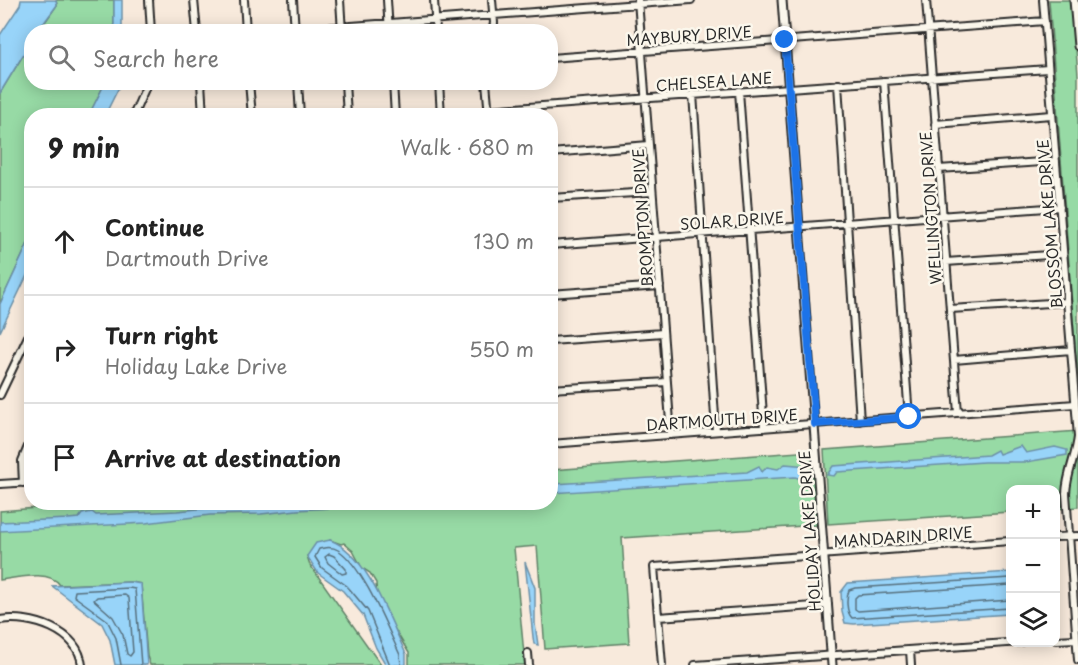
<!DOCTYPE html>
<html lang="en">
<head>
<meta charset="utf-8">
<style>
	body { margin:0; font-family:"Playpen Sans",sans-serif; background:#f6f6f6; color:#222 }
	.controls { position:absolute; right:18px; bottom:18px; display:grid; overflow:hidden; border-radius:12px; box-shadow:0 3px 15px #0003 }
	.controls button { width:54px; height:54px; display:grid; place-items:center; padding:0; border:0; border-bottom:2px solid #e0e0e0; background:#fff; color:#222; font:30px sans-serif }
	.stop { position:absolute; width:18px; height:18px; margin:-14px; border:4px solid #1a73e8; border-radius:50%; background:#fff }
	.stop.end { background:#1a73e8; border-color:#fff; box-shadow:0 2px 6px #0008 }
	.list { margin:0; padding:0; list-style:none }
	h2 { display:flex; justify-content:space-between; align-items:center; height:78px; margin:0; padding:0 24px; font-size:26px }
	h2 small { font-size:20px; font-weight:400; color:#767676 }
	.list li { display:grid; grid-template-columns:39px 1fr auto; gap:18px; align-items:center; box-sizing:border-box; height:108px; padding:0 24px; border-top:2px solid #e0e0e0 }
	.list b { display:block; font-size:22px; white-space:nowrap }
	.list p { margin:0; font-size:20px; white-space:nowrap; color:#767676 }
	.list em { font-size:20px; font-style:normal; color:#767676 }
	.icon { flex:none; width:33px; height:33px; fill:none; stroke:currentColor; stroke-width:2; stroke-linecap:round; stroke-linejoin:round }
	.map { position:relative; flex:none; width:1078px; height:665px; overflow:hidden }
	.search { position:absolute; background:#fff; box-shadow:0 3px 15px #0003; left:24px; top:24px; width:534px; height:66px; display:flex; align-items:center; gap:15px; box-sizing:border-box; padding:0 21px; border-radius:24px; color:#767676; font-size:22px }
	.panel { position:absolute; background:#fff; box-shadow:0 3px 15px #0003; left:24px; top:108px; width:534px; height:402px; border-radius:24px }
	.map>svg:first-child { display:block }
</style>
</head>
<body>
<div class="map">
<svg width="1078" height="665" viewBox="0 0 1078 665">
	<rect width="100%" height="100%" fill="#f8eadc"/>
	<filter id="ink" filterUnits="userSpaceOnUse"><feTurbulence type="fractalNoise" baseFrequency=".0167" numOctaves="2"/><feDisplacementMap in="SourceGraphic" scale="12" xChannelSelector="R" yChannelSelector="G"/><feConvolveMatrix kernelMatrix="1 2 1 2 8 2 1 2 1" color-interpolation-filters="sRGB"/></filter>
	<g filter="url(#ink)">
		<path fill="#97daa5" stroke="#618268" stroke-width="1.5" d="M56 0H114V31L38 32 57 5Z
			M1049 0H1072L1078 75V385Z
			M31 42 32 82 105 83 89 115 32 116 31 237 0 304V93Z
			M1078 431V507L1056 509V490H1010V512L828 524 824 450Z
			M812 451 818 525 622 538 629 643 545 649 537 546 514 548 525 665H409V653L377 600 376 583 370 573 362 568 353 551 344 543 341 544 330 540 307 556 310 565 381 665H150L147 656 141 584 130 582 60 585C49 569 17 578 0 580V511L112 502H550L551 470Z"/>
		<path fill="#98d4f9" stroke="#6c90a7" stroke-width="1.5" d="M21 0H56L57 5 38 31 32 32 31 42 0 93V35L20 5Z
			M114 0H122V31H114Z
			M105 83H121L105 115H89Z
			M31 237V267L0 332V304Z
			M1021 446 1026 453 1055 447 1067 450V455L1026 462H984L837 472 834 476 827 475 833 466 988 455 997 450 999 454Z
			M785 464 808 466 809 476 801 479 795 477 551 493V485L554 484 747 472 759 466 762 472 767 467 778 469Z
			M260 503H421L297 510 261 514 210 515 146 523 0 531V522L68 519 79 518 82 514 92 512 96 515 177 511Z
			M330 540C367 553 390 620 406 654V665H386L376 648 363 615 343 591 318 573 307 556 316 543Z
			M525 562 535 588V624L538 645 534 644 533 637Z
			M1010 572V614L854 624 845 623 842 612 841 592 848 583Z
			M130 582 141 584 147 665H115L110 640 102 624 52 586Z"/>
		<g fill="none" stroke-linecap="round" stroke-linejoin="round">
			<path stroke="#576f7d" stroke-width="1.5" d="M238 502V507L241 508 323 502
				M329 554 334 556 346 569V573L342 574 328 563 325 557Z
				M1010 578 855 588 849 590C846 598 846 612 852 618L1010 608
				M1010 585 858 595 855 598V609L858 611 1010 600
				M125 595 129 598 133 652 130 656 127 654 123 635 113 617 94 600 97 597Z
				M121 665 116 638 107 620 74 596 75 591 129 588 135 589 141 665
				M390 665 368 611 347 586 322 568 315 557 319 549C326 547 332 546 338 550 363 566 387 627 400 655L401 665"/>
			<g stroke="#2b2b2b" stroke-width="10">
				<path id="minor" d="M149 0 151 32
					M194 0 197 32
					M244 0 246 32
					M293 0 295 32
					M340 0 342 32
					M387 0 389 32
					M434 0 436 32
					M638 0 671 435
					M926 0 958 413
					M1043 0 1078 437C1076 456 1067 473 1066 493L1078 660
					M273 32 691 0
					M492 32 494 23 492 0
					M550 58 1045 21
					M884 81 909 417
					M201 82 203 116
					M249 82 252 116
					M298 82 300 116
					M345 82 347 116
					M393 82 395 116
					M439 82 441 116
					M486 82 489 116
					M838 84 860 421
					M739 91 764 428
					M693 94 716 431
					M488 110 1048 69
					M133 116 148 82
					M935 124 1052 115
					M550 153 649 145
					M939 169 1056 161
					M550 198 652 192
					M550 245 1060 207
					M946 262 1063 254
					M550 294 660 286
					M950 309 1067 302
					M550 341 663 333
					M954 360 1071 350
					M550 389 667 382
					M0 395 32 328
					M550 444 1075 404
					M23 483 22 461 32 437
					M0 484 32 482
					M1056 537 1078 536
					M658 617 828 605
					M0 620C31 615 78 630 82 665
					M1056 640 1076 639
					M910 650 911 665
					M528 653 529 665
					M662 665 654 567 1010 541
					M695 665 1021 642"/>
			</g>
			<g stroke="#2b2b2b" stroke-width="11">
				<path id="tertiary" d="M782 0 832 665
					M1074 0 1078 46"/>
			</g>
			<use href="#minor" stroke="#fbf7ec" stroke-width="6"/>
			<use href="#tertiary" stroke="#fbf7ec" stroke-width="7"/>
		</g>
	</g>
	<g fill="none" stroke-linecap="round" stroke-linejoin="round" filter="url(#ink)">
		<path stroke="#1a73e8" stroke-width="8" d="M785 40 815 424 909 417"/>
	</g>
	<g text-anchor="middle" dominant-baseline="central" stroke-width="5" stroke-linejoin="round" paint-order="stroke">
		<g font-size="15" fill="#2b2b2b" stroke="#fbf7ec">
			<text transform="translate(689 35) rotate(-4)">MAYBURY DRIVE</text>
			<text transform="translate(714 81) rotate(-4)">CHELSEA LANE</text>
			<text transform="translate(930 208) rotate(-94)">WELLINGTON DRIVE</text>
			<text transform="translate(642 218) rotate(-94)">BROMPTON DRIVE</text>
			<text transform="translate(732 220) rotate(-4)">SOLAR DRIVE</text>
			<text transform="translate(1049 224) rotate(-95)">BLOSSOM LAKE DRIVE</text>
			<text transform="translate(722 419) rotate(-4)">DARTMOUTH DRIVE</text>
			<text transform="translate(809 531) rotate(-94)">HOLIDAY LAKE DRIVE</text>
			<text transform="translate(903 536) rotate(-4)">MANDARIN DRIVE</text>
		</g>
	</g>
</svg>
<div class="controls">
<button>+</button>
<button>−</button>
<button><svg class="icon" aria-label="layers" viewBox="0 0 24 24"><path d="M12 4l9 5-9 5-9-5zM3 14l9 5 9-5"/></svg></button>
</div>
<div class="stop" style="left:909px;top:417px"></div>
<div class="stop end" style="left:785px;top:40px"></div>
<div class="search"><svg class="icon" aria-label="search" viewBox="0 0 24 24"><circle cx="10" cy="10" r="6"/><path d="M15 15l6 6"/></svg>Search here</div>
<section class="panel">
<h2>9 min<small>Walk · 680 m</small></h2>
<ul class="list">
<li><svg class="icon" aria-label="ahead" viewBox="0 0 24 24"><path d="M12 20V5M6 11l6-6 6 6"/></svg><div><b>Continue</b><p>Dartmouth Drive</p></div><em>130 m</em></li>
<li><svg class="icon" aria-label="right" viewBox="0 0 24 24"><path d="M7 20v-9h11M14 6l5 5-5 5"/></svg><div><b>Turn right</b><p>Holiday Lake Drive</p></div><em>550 m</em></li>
<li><svg class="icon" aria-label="arrive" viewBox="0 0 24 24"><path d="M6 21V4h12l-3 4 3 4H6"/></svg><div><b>Arrive at destination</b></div></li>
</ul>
</section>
</div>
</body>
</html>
